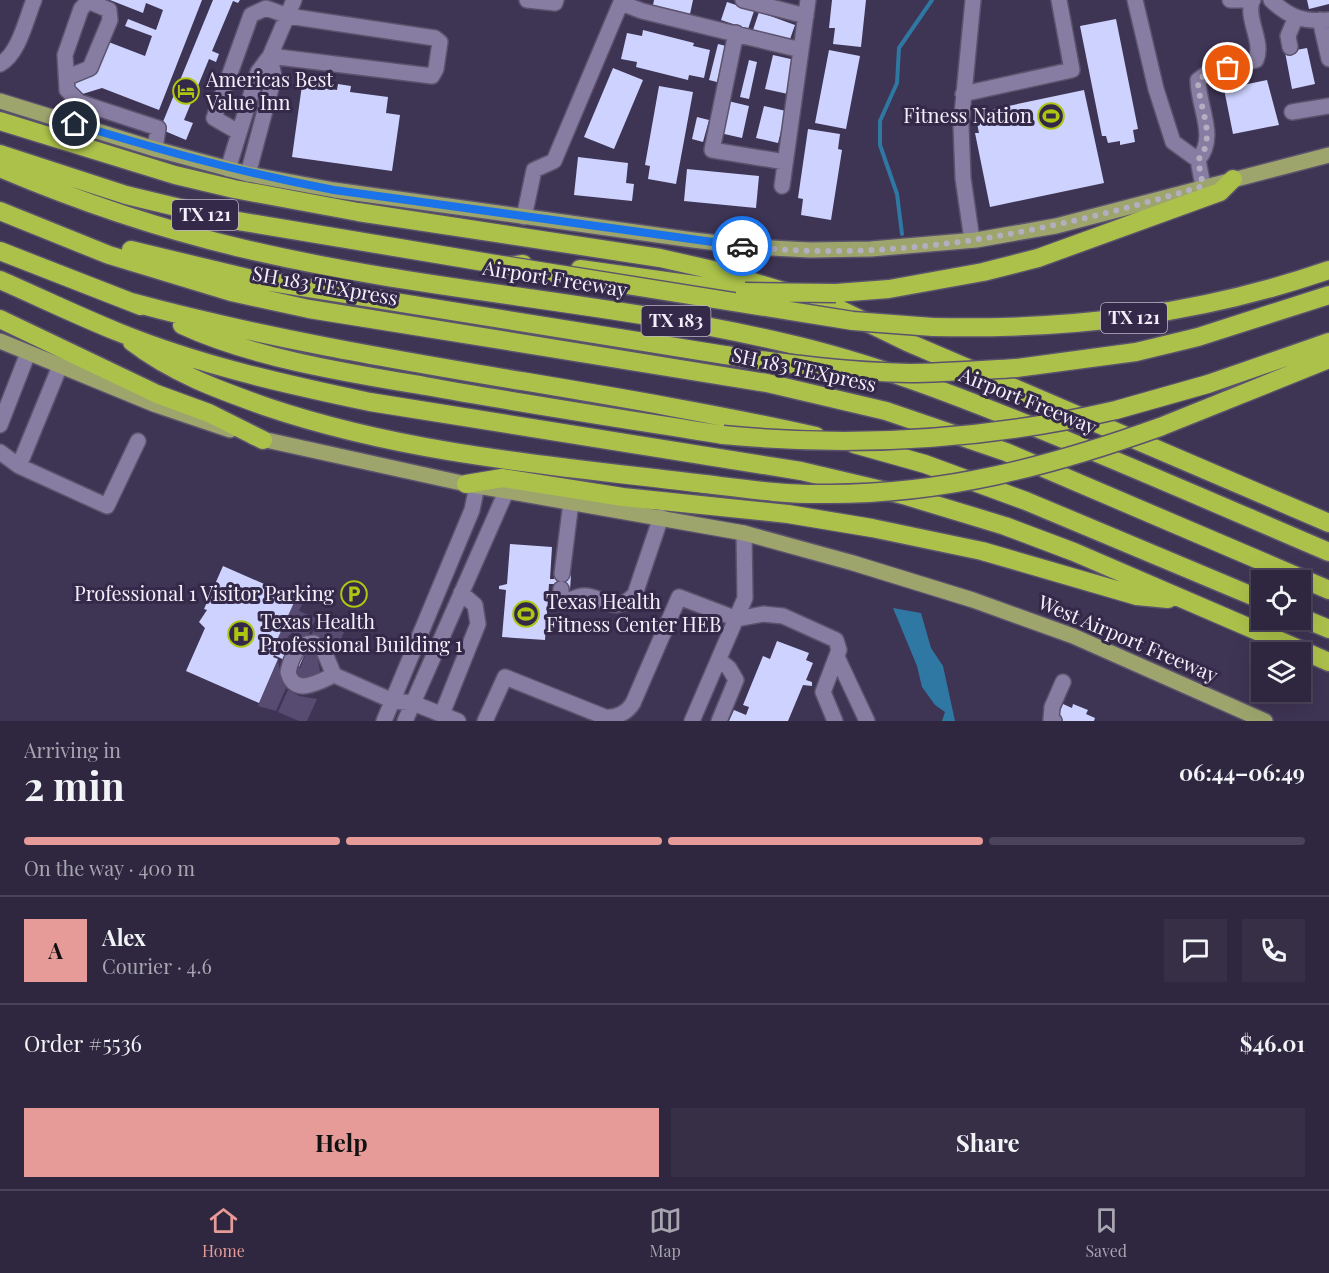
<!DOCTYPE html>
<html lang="en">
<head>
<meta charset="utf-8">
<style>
	:root { --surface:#2e273f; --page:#362f46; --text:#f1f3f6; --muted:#a7a5b0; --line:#494459; --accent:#e69b98 }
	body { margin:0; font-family:"Playfair Display",serif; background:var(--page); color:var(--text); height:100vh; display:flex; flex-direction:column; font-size:22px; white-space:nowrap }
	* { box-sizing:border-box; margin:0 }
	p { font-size:20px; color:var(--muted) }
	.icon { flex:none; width:33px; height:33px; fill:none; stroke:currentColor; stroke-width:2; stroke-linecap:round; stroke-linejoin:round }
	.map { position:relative; height:721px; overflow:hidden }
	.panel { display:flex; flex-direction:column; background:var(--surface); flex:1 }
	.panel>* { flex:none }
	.controls { position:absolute; left:1251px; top:570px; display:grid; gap:12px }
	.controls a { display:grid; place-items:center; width:60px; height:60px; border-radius:0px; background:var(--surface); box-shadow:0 6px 24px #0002,0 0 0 2px var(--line); font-size:30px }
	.pin { position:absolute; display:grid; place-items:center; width:51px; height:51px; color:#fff; margin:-26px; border:3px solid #fff; border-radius:50%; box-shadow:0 2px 6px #0007 }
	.courier { position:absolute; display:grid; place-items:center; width:60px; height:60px; margin:-30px; border:4px solid #1a73e8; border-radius:50%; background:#fff; color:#222; box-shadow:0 2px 8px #0007 }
	.summary em { font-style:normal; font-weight:700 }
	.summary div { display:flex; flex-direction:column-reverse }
	.summary { display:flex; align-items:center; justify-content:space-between; height:102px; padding:0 24px }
	h1 { font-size:39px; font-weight:700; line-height:45px }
	.bar { display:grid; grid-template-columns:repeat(4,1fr); gap:9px 6px; align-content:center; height:72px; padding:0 24px }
	.bar i { height:8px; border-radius:4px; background:var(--line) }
	.bar .current { background:var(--accent) }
	.bar p { grid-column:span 4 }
	.line { display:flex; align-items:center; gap:15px; padding:0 24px; border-top:2px solid var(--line) }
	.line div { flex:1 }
	.round { display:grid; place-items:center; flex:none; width:63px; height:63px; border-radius:0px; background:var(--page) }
	.primary-button { display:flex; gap:12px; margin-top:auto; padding:12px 24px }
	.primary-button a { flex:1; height:69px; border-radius:0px; background:var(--accent); color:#111; font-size:24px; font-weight:700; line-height:69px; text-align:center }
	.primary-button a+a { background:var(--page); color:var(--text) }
	.tab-bar { display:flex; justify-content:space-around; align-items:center; height:84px; border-top:2px solid var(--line); background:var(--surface); font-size:16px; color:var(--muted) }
	.tab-bar a { display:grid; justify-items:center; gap:3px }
	.tab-bar .current { color:var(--accent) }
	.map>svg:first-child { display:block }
	.green { fill:#584b71 }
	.water { fill:#2f78a4 }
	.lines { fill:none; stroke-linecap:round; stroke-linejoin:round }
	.stream { stroke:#2f78a4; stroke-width:4 }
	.building { fill:#cdd3fe }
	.minor-casing { stroke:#5b526c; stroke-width:18 }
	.major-casing { stroke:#5b526c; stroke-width:18 }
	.highway-casing { stroke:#5b526c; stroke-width:21 }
	.minor { stroke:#877ca1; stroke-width:15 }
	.major { stroke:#9da56d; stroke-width:15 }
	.highway { stroke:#acc14a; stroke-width:18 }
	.highway-bridge-casing { stroke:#5b526c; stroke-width:21; stroke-linecap:butt }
	.highway-bridge { stroke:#acc14a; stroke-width:18 }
	.done { stroke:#b4aec1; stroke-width:6; stroke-dasharray:0 10.8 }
	.route { stroke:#1a73e8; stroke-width:8 }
	.labels { text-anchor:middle; stroke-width:6; stroke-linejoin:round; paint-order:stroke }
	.shield { fill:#342949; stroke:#bab4c6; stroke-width:1.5 }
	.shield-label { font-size:18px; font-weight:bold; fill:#f3f0fc }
	.poi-label { font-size:20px; fill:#f3f0fc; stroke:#342949; text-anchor:start }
	.street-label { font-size:20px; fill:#f3f0fc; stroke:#342949 }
</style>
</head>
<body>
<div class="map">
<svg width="1329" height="721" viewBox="0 0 1329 721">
	<rect width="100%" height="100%" fill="#3e3454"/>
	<path class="green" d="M 295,599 L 303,602 L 299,611 L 316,618 L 309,634 L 297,638 L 293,632 L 287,637 L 293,642 L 284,649 L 279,647 L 277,640 Z
		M 346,617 L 348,622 L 338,647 L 332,647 L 323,638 L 312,634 L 318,618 L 341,628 Z
		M 312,650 L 317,654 L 320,672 L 305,681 L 298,679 L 297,668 L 300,668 L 305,656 L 302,655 Z
		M 278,660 L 281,678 L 286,688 L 276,711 L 258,706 Z
		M 288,690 L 299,696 L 317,699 L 307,721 L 299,721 L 278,712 Z"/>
	<path class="water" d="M 893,608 L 921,613 L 931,648 L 943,666 L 955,721 L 942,721 L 945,712 L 935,705 L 922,687 L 917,666 Z"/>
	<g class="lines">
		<path class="stream" d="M 902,234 L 897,194 L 880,145 L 880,121 L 897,83 L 899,48 L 932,0"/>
	</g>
	<path class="building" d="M 110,0 L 202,0 L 159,110 L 102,88 L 76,96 L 71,80 L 106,41 L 145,56 L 152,36 L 125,26 L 128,19 L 156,30 L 163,10 L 146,3 L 143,13 Z
		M 213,0 L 240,0 L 238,3 L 233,1 L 212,51 L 219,54 L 216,62 L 209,59 L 184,120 L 193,123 L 186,140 L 160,129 Z
		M 654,0 L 693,0 L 690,14 L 653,5 Z
		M 832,0 L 866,0 L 861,47 L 833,44 L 835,28 L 829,28 Z
		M 1307,0 L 1329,0 L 1329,4 L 1309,9 Z
		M 727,2 L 754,11 L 748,29 L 721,20 Z
		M 759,12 L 795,25 L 789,42 L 753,30 Z
		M 1116,19 L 1138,129 L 1133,130 L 1135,142 L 1120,145 L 1120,141 L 1108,143 L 1106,136 L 1102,136 L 1080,26 Z
		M 643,30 L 694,43 L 693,46 L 710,50 L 704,78 L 689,75 L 688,80 L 636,67 L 637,62 L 621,59 L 627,33 L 642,36 Z
		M 718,44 L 726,46 L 717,82 L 709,80 Z
		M 1307,48 L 1315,84 L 1292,89 L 1285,52 Z
		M 829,50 L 860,56 L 846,129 L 815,123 Z
		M 773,55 L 795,60 L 788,94 L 765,89 Z
		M 749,60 L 757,62 L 749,99 L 740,97 Z
		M 613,68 L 643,80 L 614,149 L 584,137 Z
		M 1267,80 L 1279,125 L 1233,134 L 1224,89 Z
		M 338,84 L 351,86 L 350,92 L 388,97 L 386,113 L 400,115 L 392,171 L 292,157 L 302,85 L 337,90 Z
		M 659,86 L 693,92 L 676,184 L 648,179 L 650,166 L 645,165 Z
		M 1084,90 L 1104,183 L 990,207 L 975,133 L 979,133 L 975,113 Z
		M 728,101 L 749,106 L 742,138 L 720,133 Z
		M 764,106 L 786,111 L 778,143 L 756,138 Z
		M 697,117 L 709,120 L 703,142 L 692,139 Z
		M 808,129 L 840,134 L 838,149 L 842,150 L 831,220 L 801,215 L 803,199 L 798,198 Z
		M 578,157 L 628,163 L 626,183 L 634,184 L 632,201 L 574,195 Z
		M 687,169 L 759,176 L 756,208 L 684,201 Z
		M 510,544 L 552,547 L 550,579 L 554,579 L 555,574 L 571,575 L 570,590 L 553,589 L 554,584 L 549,584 L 545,640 L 502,637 L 506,590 L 499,589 L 499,586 L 507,584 Z
		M 223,566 L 296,598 L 277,640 L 281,644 L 279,648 L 304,656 L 299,667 L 274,655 L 273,657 L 278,659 L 259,703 L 186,671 L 205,628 L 199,622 L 207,610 L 204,609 Z
		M 777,641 L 809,653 L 806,660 L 813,663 L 806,680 L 812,682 L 812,686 L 803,685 L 788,721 L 729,721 L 734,710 L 746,715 L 749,707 L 743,705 L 763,656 L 770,659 Z
		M 1063,704 L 1072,708 L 1073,704 L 1088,710 L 1086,714 L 1095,718 L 1094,721 L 1063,721 L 1057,718 Z"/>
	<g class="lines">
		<g class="minor-casing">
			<path id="minor" d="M 527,0 L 555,3 L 556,0
				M 743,0 L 806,16
				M 1135,0 L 1156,89 L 1173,142 L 1198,160 L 1203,186
				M 1230,0 L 1253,0
				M 1271,0 C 1290,18 1304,22 1329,20
				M 621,3 L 642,11 L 801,50
				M 1320,20 L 1329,59
				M 736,33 L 712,150 L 785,162
				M 1290,47 L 1288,36 L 1295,19
				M 0,64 C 19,54 26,19 34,0
				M 68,77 L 90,68 L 110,20 L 109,10 L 88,1 L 81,9 L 65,55 L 67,90 L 79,102 L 158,128 L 155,149
				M 963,94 L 1072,70 L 1059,0
				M 1292,112 L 1329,106
				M 238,132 L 214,118 L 251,15 L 266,8 L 288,16 L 435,38 L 440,42 L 436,69 L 432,76 L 270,56
				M 1198,160 C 1218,137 1198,107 1198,80 L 1209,72 L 1256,60 C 1264,42 1246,20 1252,1
				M 228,169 L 258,72 L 270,56 L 294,0
				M 248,174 L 274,77 L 270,56
				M 782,186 L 808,0
				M 524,217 L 534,170 L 554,161 L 622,0
				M 972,240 L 963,178 L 961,125 L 973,0
				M 60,366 L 19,466 L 107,506 L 138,441
				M 0,425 L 28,353
				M 0,452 L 19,466
				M 562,574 L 571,502
				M 561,589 L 561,598 L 564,601 C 572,601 579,594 587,596 C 607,599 616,615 635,594 L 661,517
				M 837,657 L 867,721
				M 334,675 C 319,682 294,697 288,672 C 291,658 298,642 314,643 L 323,649 L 334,675 L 393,701 L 413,703 L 458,721
				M 442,714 L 478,624 L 475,605 L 461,593
				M 384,721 L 472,510 L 477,486
				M 405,721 L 506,492
				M 485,721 L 505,677 L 605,717 C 616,718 627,713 633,703 L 679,597 L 737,619 L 763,614 L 783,616 L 836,640 L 839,650 L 823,692 L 835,721
				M 692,721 L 745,598 L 744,533
				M 719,721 L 736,680 L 729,668 L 719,660
				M 1054,721 L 1051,719 L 1052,707 L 1063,682"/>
		</g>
		<g class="major-casing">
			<path id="major" d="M 0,101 L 155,149 L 248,174 L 334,190 L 693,240 L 752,247 L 810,250 L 871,249 L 976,240 L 1056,226 L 1329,155
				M 0,341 L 156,405 L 230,430
				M 253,437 L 466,484 L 744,533 L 853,563 L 973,600 L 1073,636 L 1265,721"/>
		</g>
		<g class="highway-casing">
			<path id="highway" d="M 0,121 L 175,175 L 234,189 L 358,212 L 660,258 L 713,270 L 833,306 L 907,342 L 1329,523
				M 0,154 L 126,195 L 226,219 L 508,266 L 523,264
				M 0,168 C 80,202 160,229 245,249 C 422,291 605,301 782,342 C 871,362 955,395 1039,429 C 1137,469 1233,511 1329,552
				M 0,211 L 109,255 L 231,292 L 309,309 L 767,383 L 886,411 L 1006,452 L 1329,590
				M 131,250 L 252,279 L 725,355
				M 0,251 L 141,306
				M 580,269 L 745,292
				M 0,280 C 39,297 78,316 118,332 C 199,365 285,384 370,402 L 801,471 L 903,495 L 1005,526 L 1074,552 L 1329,662
				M 836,293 L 889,289 L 983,272 L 1038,258 L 1220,192 L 1233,179
				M 131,302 C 356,363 588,385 816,436
				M 0,319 L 157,394 L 209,413 L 263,440
				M 182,325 C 253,358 348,373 425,386 C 525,404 624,419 723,435
				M 933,327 C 1071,330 1198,315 1329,270
				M 132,342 C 172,373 219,390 267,407 C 409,455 558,466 705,484
				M 1016,368 L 1136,352 L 1198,337 L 1329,295
				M 1116,410 L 1208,384 L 1329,342
				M 1160,427 L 1329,359
				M 854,444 L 925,464 L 1026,501 L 1262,600
				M 466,484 L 502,478 L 623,497 L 788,514 L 872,528 L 982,551 L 1137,596 L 1168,599
				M 1300,617 L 1329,629"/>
		</g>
		<use href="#minor" class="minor"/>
		<use href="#major" class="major"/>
		<use href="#highway" class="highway"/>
		<g class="highway-bridge-casing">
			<path id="highway-bridge" d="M 508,266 L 853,321 L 933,327
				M 745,292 L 836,293
				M 725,355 C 787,364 848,372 910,373 C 945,373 981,370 1016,368
				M 723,435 C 856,448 986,440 1116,410
				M 705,484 C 746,489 787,495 828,494 C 945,494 1051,466 1160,427"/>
		</g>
		<use href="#highway-bridge" class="highway-bridge"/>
	</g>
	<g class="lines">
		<path class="done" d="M 742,246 C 897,264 1055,231 1203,186 L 1198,160 C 1218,137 1198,107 1198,80 L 1209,72 L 1228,68"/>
		<path class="route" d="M 75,124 C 163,151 243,173 334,190 L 742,246"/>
	</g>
	<defs>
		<g id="hotel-ring" transform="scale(1.35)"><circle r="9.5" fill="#342949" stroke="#adc610" stroke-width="1.5"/><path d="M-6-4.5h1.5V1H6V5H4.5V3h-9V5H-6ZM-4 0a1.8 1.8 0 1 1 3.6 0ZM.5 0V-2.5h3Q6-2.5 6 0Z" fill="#adc610"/></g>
		<g id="stadium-ring" transform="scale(1.35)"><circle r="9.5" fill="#342949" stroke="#adc610" stroke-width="1.5"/><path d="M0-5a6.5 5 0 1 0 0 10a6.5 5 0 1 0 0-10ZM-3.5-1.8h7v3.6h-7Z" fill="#adc610"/></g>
		<g id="parking-ring" transform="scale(1.35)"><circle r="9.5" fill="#342949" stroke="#adc610" stroke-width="1.5"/><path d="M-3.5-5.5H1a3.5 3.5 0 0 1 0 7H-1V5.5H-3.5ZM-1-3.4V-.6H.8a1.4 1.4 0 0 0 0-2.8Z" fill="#adc610"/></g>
		<g id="hospital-ring" transform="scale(1.35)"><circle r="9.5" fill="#342949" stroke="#adc610" stroke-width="1.5"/><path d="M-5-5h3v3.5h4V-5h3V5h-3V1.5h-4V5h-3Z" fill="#adc610"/></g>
	</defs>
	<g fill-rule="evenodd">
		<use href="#hotel-ring" x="186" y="91"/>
		<use href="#stadium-ring" x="1051" y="116"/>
		<use href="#parking-ring" x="354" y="594"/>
		<use href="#stadium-ring" x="526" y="614"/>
		<use href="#hospital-ring" x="241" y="634"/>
	</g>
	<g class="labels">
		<g class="shield">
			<rect x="172" y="200" width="66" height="30" rx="4.5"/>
			<rect x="1101" y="303" width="66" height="30" rx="4.5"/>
			<rect x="641.5" y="306" width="69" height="30" rx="4.5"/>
		</g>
		<g class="shield-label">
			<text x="205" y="221">TX 121</text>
			<text x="1134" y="324">TX 121</text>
			<text x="676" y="327">TX 183</text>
		</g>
		<g class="poi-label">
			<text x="206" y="87">Americas Best<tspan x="206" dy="23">Value Inn</tspan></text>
			<text x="1032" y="123" text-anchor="end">Fitness Nation</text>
			<text x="334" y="601" text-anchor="end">Professional 1 Visitor Parking</text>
			<text x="546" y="609">Texas Health<tspan x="546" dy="23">Fitness Center HEB</tspan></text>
			<text x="260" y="629">Texas Health<tspan x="260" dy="23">Professional Building 1</tspan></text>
		</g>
		<g class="street-label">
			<text transform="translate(555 279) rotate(9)" y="7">Airport Freeway</text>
			<text transform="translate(325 286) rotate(10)" y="7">SH 183 TEXpress</text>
			<text transform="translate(804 370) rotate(12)" y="7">SH 183 TEXpress</text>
			<text transform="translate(1028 401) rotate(22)" y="7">Airport Freeway</text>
			<text transform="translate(1128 639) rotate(23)" y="7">West Airport Freeway</text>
		</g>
	</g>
</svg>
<div class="controls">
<a><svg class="icon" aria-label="locate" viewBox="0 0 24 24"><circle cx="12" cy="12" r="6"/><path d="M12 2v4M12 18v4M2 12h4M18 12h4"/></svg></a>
<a><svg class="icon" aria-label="layers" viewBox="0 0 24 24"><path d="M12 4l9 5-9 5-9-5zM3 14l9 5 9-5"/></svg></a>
</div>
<div class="pin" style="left:1228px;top:68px;background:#ea580c"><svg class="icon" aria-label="bag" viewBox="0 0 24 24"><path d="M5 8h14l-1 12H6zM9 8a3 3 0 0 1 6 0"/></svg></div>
<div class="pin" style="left:75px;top:124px;background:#1f2937"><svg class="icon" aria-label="home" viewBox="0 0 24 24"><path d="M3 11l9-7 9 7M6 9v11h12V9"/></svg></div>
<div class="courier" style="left:742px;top:246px"><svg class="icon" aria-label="car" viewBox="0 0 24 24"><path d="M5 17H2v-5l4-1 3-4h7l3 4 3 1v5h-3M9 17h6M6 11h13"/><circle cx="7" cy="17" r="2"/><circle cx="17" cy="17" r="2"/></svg></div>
</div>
<section class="panel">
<div class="summary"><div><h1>2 min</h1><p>Arriving in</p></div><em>06:44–06:49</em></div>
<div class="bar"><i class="current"></i><i class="current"></i><i class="current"></i><i></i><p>On the way · 400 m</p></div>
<div class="line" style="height:108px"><b class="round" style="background:var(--accent);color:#111">A</b><div><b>Alex</b><p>Courier · 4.6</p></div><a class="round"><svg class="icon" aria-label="chat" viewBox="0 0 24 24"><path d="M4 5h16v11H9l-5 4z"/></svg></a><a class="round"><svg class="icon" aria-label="phone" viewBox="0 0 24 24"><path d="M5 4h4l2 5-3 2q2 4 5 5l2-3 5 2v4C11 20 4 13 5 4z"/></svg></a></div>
<div class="line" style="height:78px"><div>Order #5536</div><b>$46.01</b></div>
<div class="primary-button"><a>Help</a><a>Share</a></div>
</section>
<nav class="tab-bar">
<a class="current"><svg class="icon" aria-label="home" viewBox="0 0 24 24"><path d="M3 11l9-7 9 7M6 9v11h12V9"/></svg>Home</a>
<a><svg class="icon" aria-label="map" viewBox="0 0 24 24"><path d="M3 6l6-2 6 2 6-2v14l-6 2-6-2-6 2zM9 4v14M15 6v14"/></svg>Map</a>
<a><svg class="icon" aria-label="saved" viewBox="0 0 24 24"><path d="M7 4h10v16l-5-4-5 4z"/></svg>Saved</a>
</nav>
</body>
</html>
